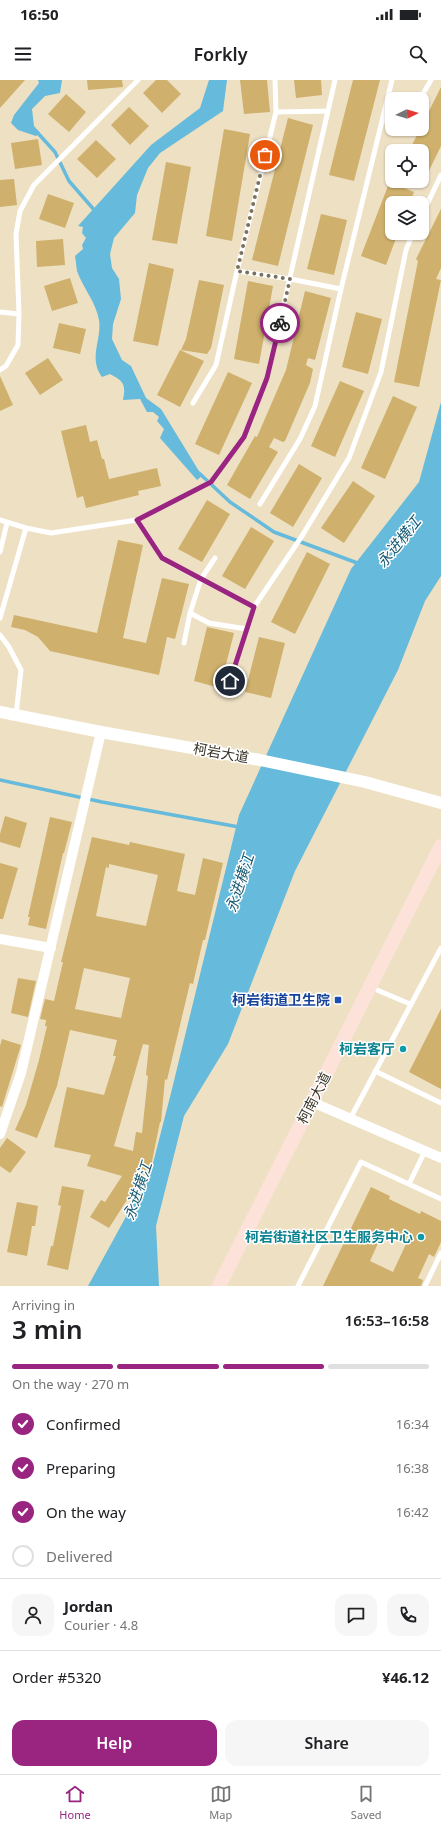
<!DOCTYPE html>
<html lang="en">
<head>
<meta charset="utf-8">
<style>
	:root { --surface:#fff; --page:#f6f6f6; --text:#202124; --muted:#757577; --line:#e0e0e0; --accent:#992581 }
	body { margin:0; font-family:"Noto Sans","Noto Sans SC",sans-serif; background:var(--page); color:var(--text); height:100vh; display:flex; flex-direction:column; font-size:15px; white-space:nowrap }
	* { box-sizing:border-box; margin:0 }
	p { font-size:13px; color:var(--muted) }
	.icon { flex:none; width:22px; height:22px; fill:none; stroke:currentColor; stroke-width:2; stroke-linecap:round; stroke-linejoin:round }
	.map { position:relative; height:1206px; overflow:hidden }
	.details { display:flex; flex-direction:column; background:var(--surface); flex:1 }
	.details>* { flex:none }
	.needle { width:26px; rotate:85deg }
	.fabs { position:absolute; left:385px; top:12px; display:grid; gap:8px }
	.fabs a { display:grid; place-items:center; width:44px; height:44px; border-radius:8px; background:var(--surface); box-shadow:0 1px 3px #0004; font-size:20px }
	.pin { position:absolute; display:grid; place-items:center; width:34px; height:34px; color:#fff; margin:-17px; border:2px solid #fff; border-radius:50%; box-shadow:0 1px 4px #0007 }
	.courier { position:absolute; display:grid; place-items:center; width:40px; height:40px; margin:-20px; border:3px solid #992581; border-radius:50%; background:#fff; color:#222; box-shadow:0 1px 5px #0007 }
	.overview em { font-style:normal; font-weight:600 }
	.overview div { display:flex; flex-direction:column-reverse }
	.overview { display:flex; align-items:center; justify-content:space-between; height:68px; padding:0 12px }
	h1 { font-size:26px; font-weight:600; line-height:30px }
	.bar { display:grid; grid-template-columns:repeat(4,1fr); gap:6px 4px; align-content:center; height:48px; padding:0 12px }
	.bar i { height:5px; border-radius:3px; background:var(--line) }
	.bar .current { background:var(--accent) }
	.bar p { grid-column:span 4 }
	.line { display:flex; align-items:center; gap:10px; padding:0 12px; border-top:1px solid var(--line) }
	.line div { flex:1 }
	.round { display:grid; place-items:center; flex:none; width:42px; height:42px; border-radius:12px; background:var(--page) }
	ol { padding:0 12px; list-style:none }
	li { display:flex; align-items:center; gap:12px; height:44px }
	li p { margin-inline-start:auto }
	li .icon { padding:4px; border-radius:50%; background:var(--accent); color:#fff; stroke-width:4 }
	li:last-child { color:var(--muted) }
	li i { width:22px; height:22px; border:2px solid var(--line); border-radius:50% }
	.action { display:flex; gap:8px; margin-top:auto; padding:8px 12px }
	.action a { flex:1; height:46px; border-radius:12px; background:var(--accent); color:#fff; font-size:16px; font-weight:600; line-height:46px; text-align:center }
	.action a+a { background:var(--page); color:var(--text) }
	.status { display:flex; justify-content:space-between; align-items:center; height:28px; padding:0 20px; background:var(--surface); direction:ltr }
	.status svg { height:11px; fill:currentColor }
	header { display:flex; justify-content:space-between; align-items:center; height:52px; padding:0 12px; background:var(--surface); font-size:18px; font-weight:600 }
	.tabs { display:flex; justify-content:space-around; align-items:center; height:56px; border-top:1px solid var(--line); background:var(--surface); font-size:11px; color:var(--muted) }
	.tabs a { display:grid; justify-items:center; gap:2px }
	.tabs .current { color:var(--accent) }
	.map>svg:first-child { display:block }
	.water { fill:#66badb }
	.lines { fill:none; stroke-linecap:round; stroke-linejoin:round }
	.stream { stroke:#66badb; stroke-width:3.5 }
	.building { fill:#cfb06c; fill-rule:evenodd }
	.service { stroke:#fff; stroke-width:5 }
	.minor { stroke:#fff; stroke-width:10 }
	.tertiary { stroke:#fff; stroke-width:12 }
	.secondary { stroke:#fde2d9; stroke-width:14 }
	.done { stroke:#797160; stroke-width:4; stroke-dasharray:0 7.2 }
	.route { stroke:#992581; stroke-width:5 }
	.transit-dot { fill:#1a4fb4; stroke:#fff; stroke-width:1.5 }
	.culture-dot { fill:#0f9aa8; stroke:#fff; stroke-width:1.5 }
	.labels { text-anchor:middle; stroke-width:3; stroke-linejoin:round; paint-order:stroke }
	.street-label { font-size:14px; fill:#3a352a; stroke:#fff }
	.transit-label { font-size:14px; font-weight:bold; fill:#164399; stroke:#fff; text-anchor:end }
	.culture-label { font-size:14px; font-weight:bold; fill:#0d838f; stroke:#fff; text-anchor:end }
	.water-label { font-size:15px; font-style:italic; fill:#175a72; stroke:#fff }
</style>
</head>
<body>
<div class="status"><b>16:50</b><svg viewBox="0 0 49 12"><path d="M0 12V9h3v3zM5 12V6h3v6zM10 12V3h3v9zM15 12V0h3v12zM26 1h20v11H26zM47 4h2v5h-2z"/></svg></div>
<header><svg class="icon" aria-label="menu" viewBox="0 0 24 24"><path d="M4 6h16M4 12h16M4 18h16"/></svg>Forkly<svg class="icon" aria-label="search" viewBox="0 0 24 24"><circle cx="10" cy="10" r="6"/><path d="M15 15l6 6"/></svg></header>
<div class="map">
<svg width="441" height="1206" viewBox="0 0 441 1206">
	<rect width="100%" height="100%" fill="#eee0c3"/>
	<path class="water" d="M 38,0 L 62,0 L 60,13 L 45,16 L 32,29 L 34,46 L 40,53 L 36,56 L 18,50 L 11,43 L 14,35 L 39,3 Z
		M 209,0 L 227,0 L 223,31 L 160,73 L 148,88 L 137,115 L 135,133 L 114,158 L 110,174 L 112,188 L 119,199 L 121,219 L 113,244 L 112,259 L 122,280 L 131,286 L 146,318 L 161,329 L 202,396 L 197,400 L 160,358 L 164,349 L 157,341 L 159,337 L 153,332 L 147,332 L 140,319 L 123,320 C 126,305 124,301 110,294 L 102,297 C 88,278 102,260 99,240 C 96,222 83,208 77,191 C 76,186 76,180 75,176 L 83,169 L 82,165 L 86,158 L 82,153 L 83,147 L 78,146 L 151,65 L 200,28 Z
		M 441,322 L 441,496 L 425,521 L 398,590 L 295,791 L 228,964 L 184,1036 L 156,1146 L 159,1206 L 88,1206 L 151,1091 L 171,1013 L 239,735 L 351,489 L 419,402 Z"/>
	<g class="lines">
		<path class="stream" d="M 36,51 L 55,72 L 69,101 L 96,132
			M 199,393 L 230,422 L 274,452 L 360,484
			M 0,700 L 102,722 L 239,747"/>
	</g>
	<path class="building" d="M 0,0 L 25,0 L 0,28 Z
		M 87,0 L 122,0 L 123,7 L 88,10 Z
		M 156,0 L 167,0 L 181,14 L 162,33 L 143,13 Z
		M 240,0 L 267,0 L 270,32 L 244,34 Z
		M 294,0 L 321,0 L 322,15 L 296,18 Z
		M 353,0 L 380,0 L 354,101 L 329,95 Z
		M 441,7 L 441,66 L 422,105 L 422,71 L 409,71 L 420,49 L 422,49 L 422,45 Z
		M 66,14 L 86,32 L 69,52 L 48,34 Z
		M 129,27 L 149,46 L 130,65 L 111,45 Z
		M 288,38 L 313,45 L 278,186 L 252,180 Z
		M 224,49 L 250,54 L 232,161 L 206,156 Z
		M 38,59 L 42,85 L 15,89 L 11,63 Z
		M 96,60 L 116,79 L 97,98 L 77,79 Z
		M 166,82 L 191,87 L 177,164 L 152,160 Z
		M 391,98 L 392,103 L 414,112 L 410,123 L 392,123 L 392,153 L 398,153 L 386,185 L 361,176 Z
		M 14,99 L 17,125 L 0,127 L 0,100 Z
		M 48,114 L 74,123 L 65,148 L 39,139 Z
		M 441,129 L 441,188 L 436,199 L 441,200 L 419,307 L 394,302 L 418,181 L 416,179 Z
		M 321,134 L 347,140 L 334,195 L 307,189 Z
		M 63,159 L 65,185 L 37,187 L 36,161 Z
		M 149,183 L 174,189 L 158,266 L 133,261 Z
		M 70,198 L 78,223 L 52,231 L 44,206 Z
		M 199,200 L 224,205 L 211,268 L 207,274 L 181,270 L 186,259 Z
		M 248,201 L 273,206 L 259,284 L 234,279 Z
		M 305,211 L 331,218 L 315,280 L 308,278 L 306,285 L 313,289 L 310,303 L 285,361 L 283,362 L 274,358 L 269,367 L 278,372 L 250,419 L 227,405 L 255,356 L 257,357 L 286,290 Z
		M 356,232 L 382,239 L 368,294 L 342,287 Z
		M 59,243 L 86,249 L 80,274 L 53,268 Z
		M 180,270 L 204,281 L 180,327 L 157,315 Z
		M 48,278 L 63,300 L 40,315 L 25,293 Z
		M 228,292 L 252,303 L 219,375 L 195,364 Z
		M 0,296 L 13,325 L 0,331 Z
		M 340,301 L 364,311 L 335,377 L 311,366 Z
		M 393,316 L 417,327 L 385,399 L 361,388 Z
		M 86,345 L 90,362 L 97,360 L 102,379 L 104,379 L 109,399 L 157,388 L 161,406 L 138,411 L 139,415 L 86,428 L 83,416 L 77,418 L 61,351 Z
		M 299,384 L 322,398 L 293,447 L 270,433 Z
		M 353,401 L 375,416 L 344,463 L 321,448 Z
		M 207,420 L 230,434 L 202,482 L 178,469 Z
		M 251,447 L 274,461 L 245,509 L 222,496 Z
		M 118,460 L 143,465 L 123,558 L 146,563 L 162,498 L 189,504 L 175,559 L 167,557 L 159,595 L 50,571 L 38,557 L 25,550 L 11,547 L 14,535 L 97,553 Z
		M 307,472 L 330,484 L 295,554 L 271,542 Z
		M 207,547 L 234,553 L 220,608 L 194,601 Z
		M 259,557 L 285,563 L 271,618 L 245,612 Z
		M 5,736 L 27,743 L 20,768 L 0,762 L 0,754 Z
		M 50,737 L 72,742 L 64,773 L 63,773 L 46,849 L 28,845 L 30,837 L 28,837 Z
		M 92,757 L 129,765 L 130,762 L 185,774 L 177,811 L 195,815 L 203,778 L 223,783 L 205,860 L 203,860 L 193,904 L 190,903 L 167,1000 L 165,999 L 161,1042 L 160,1042 L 150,1091 L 146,1090 L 109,1148 L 90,1137 L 101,1120 L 105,1122 L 122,1096 L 87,1086 L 91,1075 L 54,1067 L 67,1007 L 104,1015 L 116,976 L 113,976 L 117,960 L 70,950 L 57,1006 L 37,1058 L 15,1050 L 26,1025 L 39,980 L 47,946 L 45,946 L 46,940 L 40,939 L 45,919 L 54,921 L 63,882 L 61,882 ZM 109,784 L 158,795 L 146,846 L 96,836 L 106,787 L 109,788 ZM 84,888 L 130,898 L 121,938 L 75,929 ZM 143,964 L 149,965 L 146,995 L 148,996 L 142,1053 L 136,1052 L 133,1071 L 114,1066 Z
		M 0,783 L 18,788 L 3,839 L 0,839 Z
		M 18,898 L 36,901 L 28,937 L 11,933 Z
		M 441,929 L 441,1009 L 409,992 Z
		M 2,959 L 21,965 L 2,1027 L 0,1026 L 0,966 Z
		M 7,1058 L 26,1072 L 10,1093 L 0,1086 L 0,1068 Z
		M 62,1106 L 84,1110 L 68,1190 L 47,1185 L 51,1166 L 53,1166 L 61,1126 L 58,1125 Z
		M 371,1107 L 390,1116 L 389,1119 L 420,1134 L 421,1131 L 441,1141 L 441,1162 L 434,1177 L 429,1174 L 418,1198 L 423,1200 L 421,1206 L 323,1206 ZM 383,1152 L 404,1161 L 404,1163 L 406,1164 L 393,1192 L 370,1181 Z
		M 17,1122 L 38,1126 L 35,1146 L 32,1146 L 27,1176 L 7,1172 Z"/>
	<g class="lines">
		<path class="service" d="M 420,19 L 431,0
			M 276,32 L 328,31
			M 382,41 L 392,41
			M 422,135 L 441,95
			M 237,191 L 290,199 L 341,209
			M 0,232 L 19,234
			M 0,290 L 6,286 L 18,265 L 19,234 L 16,154 L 20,131 L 34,105 L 138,0
			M 193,323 L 216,285 L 237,191 L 276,32 L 275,0
			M 260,424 L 300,359 L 315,326 L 341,209 L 392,0
			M 0,440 L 26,448 L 51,453 L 137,440 L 211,402 L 244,357 L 267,298 L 335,0
			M 137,440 L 163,479 L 254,527
			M 0,472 L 7,443
			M 190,533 L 209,543 L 247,549
			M 0,538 L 26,448
			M 0,555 L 9,567 L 21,590 L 16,635
			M 184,563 L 190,533 L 201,499 L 215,478
			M 230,601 L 254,527 L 302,456 L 349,378 L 381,292 L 406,170 L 413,153
			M 370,907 L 410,924
			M 375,991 L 441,1023
			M 350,1039 L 441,868
			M 409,1104 L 425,1071
			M 298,1206 L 361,1082 L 441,1119
			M 425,1206 L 441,1173"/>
		<path class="minor" d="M 0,859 L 51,868
			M 312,1022 L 441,1078
			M 0,1054 L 21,993 L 101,652"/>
		<path class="tertiary" d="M 0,632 L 101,652 L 260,680 L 365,702 L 441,723"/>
		<path class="secondary" d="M 219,1206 L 441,766"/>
	</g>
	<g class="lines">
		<path class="done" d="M 265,75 L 237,191 L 290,199 L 280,243"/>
		<path class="route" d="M 230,601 L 254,527 L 162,478 L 137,440 L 211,402 L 244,357 L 267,298 L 280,243"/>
	</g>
	<rect class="transit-dot" x="334" y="916" width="8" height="8" rx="2"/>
	<g class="culture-dot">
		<circle cx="403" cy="969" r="4"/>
		<circle cx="421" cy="1157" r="4"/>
	</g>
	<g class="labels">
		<g class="street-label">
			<text transform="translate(221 673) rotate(10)" y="5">柯岩大道</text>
			<text transform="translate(314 1018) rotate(-63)" y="5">柯南大道</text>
		</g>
		<g class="transit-label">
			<text x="330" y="925">柯岩街道卫生院</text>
		</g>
		<g class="culture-label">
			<text x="395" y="974">柯岩客厅</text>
			<text x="413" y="1162">柯岩街道社区卫生服务中心</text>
		</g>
		<g class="water-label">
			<text transform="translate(399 462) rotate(-51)" y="5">永进横江</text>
			<text transform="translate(240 803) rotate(-72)" y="5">永进横江</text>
			<text transform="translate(138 1111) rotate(-72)" y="5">永进横江</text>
		</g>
	</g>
</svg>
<div class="fabs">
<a><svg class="needle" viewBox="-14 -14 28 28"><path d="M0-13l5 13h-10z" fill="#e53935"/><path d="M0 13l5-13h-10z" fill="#757577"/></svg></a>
<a><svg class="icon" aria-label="locate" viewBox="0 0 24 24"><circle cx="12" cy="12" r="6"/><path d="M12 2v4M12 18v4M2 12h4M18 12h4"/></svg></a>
<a><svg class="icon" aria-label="layers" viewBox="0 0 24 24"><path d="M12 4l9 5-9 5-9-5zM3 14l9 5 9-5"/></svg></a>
</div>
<div class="pin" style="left:265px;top:75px;background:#ea580c"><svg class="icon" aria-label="bag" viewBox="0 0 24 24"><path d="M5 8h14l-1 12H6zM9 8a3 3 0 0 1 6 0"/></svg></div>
<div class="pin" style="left:230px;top:601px;background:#1f2937"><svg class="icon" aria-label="home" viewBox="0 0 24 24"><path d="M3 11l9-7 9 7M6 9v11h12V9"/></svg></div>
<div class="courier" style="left:280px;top:243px"><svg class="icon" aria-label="bike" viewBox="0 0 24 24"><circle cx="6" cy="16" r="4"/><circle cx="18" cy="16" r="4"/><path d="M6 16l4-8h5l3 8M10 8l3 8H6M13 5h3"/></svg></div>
</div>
<section class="details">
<div class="overview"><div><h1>3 min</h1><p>Arriving in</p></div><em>16:53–16:58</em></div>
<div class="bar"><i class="current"></i><i class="current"></i><i class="current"></i><i></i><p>On the way · 270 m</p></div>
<ol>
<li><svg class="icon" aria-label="check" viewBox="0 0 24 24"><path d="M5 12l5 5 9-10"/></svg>Confirmed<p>16:34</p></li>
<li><svg class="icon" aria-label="check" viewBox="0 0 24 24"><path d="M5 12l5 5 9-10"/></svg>Preparing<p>16:38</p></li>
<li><svg class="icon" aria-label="check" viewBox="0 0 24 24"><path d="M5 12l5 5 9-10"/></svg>On the way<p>16:42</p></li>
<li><i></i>Delivered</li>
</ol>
<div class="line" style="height:72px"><a class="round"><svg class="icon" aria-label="person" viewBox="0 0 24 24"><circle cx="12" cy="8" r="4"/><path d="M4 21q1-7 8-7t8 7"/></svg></a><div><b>Jordan</b><p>Courier · 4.8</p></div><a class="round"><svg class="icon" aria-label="chat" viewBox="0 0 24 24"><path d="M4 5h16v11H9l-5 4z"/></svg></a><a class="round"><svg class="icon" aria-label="phone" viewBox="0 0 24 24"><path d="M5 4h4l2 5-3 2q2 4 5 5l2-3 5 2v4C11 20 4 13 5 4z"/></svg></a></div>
<div class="line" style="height:52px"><div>Order #5320</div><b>¥46.12</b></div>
<div class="action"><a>Help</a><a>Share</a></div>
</section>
<nav class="tabs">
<a class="current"><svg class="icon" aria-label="home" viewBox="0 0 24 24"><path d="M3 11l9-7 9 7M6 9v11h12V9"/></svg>Home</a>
<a><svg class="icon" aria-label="map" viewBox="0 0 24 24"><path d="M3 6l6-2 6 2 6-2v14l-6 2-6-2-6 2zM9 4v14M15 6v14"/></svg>Map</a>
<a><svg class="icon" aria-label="saved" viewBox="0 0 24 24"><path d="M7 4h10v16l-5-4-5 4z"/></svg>Saved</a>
</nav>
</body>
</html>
